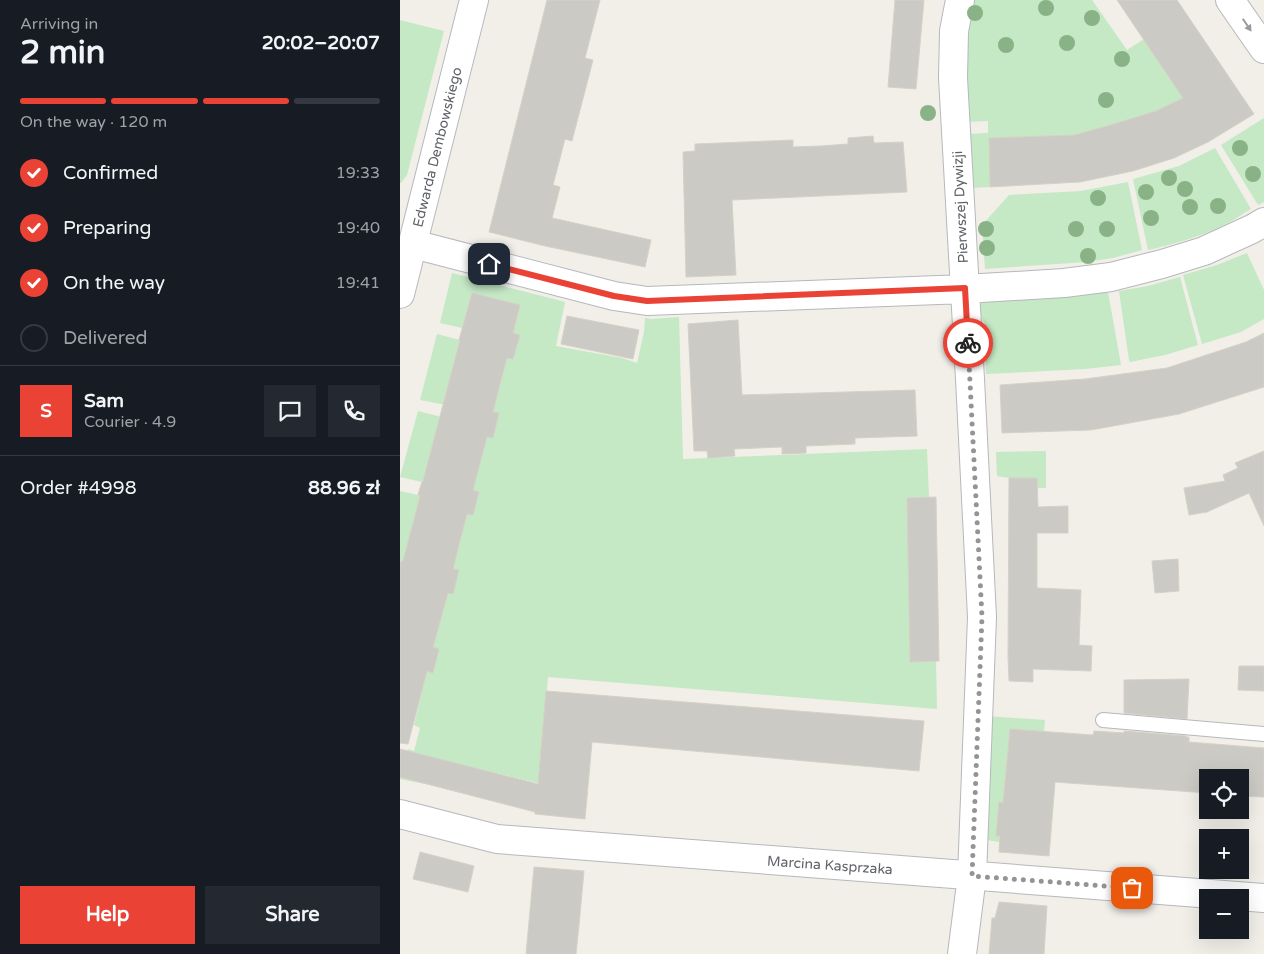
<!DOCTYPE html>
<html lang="en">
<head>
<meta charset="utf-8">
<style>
	:root { --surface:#171b24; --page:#242831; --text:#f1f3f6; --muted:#9ea1a6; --line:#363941; --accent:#ea4335 }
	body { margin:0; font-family:"Varela Round",sans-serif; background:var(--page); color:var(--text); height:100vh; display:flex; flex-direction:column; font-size:19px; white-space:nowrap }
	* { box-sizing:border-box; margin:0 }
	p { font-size:16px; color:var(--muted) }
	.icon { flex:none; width:28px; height:28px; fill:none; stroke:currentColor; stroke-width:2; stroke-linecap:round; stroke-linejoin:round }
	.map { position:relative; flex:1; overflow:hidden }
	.sheet { display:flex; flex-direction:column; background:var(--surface); width:400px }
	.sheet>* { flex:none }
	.controls { position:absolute; left:799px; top:769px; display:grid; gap:10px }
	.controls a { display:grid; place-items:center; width:50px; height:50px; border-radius:0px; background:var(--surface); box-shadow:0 5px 20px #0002; font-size:25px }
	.pin { position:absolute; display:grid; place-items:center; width:42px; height:42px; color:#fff; margin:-21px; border-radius:10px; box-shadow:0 2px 8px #0006 }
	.courier { position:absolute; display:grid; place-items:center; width:50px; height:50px; margin:-25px; border:4px solid #ea4335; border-radius:50%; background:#fff; color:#222; box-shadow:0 1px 6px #0007 }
	.headline em { font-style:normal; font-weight:800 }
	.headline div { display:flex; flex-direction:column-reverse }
	.headline { display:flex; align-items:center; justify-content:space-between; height:85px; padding:0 20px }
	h1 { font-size:32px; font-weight:800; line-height:38px }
	.bar { display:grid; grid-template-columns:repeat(4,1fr); gap:8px 5px; align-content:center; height:60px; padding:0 20px }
	.bar i { height:6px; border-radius:4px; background:var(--line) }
	.bar .selected { background:var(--accent) }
	.bar p { grid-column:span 4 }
	.line { display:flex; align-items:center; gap:12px; padding:0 20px; border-top:1px solid var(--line) }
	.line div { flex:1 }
	.round { display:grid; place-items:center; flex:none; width:52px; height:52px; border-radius:0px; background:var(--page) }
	ol { padding:0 20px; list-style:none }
	li { display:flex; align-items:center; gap:15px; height:55px }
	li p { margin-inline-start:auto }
	li .icon { padding:5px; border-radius:50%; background:var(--accent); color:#fff; stroke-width:4 }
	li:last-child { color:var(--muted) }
	li i { width:28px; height:28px; border:2px solid var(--line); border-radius:50% }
	.cta { display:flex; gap:10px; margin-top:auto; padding:10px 20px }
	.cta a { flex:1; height:58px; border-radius:0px; background:var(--accent); color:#fff; font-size:20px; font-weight:800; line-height:58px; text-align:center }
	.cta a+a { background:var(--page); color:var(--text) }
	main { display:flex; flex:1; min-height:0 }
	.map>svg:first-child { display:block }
	.green { fill:#c5e8c5 }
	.building { fill:#cccac5; stroke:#d6d1c6 }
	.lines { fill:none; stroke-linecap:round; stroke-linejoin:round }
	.lane-casing { stroke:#b5b8bc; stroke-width:16 }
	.street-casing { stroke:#b5b8bc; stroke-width:30 }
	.secondary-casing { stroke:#b6babf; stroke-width:30 }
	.lane { stroke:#fff; stroke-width:14 }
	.street { stroke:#fff; stroke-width:28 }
	.secondary { stroke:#fff; stroke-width:28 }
	.tree { fill:#89b387 }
	.oneway { fill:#979a9d }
	.done { stroke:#929495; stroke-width:5; stroke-dasharray:0 9 }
	.route { stroke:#ea4335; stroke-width:6 }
	.labels { text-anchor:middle; stroke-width:5; stroke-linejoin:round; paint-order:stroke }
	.street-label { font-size:14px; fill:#5f6368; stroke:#fff }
</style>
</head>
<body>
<main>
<section class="sheet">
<div class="headline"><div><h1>2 min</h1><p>Arriving in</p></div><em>20:02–20:07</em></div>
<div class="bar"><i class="selected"></i><i class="selected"></i><i class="selected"></i><i></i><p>On the way · 120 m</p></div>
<ol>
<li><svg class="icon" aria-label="check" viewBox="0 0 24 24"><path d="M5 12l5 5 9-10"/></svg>Confirmed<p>19:33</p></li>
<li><svg class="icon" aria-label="check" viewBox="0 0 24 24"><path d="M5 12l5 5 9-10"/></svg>Preparing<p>19:40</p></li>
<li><svg class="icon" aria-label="check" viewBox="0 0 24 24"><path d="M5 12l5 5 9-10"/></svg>On the way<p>19:41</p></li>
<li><i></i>Delivered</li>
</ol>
<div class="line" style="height:90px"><b class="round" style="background:var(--accent);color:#fff">S</b><div><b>Sam</b><p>Courier · 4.9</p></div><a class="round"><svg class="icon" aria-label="chat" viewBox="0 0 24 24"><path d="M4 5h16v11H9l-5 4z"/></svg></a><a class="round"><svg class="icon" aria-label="phone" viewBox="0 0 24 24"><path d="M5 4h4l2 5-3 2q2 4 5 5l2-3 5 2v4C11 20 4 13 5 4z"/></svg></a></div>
<div class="line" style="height:65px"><div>Order #4998</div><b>88.96 zł</b></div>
<div class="cta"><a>Help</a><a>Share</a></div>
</section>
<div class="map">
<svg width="864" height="954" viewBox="0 0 864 954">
	<rect width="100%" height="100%" fill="#f1efe8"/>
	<path class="green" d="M 570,0 L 692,0 L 727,50 L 744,39 L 783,98 L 756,111 L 714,124 L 675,135 L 589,138 L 590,187 L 569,188 L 566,134 L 588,133 L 588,121 L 566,122 L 562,74 Z
		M 0,20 L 44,31 L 7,175 L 1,183 L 0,183 Z
		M 864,118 L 864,202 L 858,205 L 821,145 Z
		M 815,148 L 851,209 C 842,214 833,221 824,225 C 800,237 774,244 748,250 L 733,179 L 779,166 Z
		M 728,182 L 742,250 L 713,258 L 686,262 L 585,269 L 582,225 L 609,195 L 681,191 Z
		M 847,253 L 864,290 L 864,319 L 841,332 L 802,344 L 783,275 L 817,265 Z
		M 52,273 L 165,302 L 156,346 L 222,358 L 237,363 L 244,332 L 245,318 L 251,319 L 279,317 L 283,459 L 527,449 L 529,497 L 507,498 L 510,662 L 536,661 L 537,709 L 148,677 L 138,783 L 41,760 L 35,786 L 0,779 L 8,749 L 14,751 L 20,728 L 14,725 L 27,671 L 33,673 L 39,649 L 33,647 L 48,593 L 53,594 L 59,571 L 53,569 L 67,514 L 73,515 L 79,492 L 73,490 L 87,437 L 93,438 L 99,413 L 93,412 L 107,358 L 113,359 L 120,335 L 113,333 L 120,305 L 72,293 L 62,328 L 40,323 Z
		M 780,277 L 798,345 L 765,355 L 730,362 L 729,360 L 719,291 L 748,286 Z
		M 708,292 L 721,365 L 685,369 L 586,374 L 585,324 L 576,307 L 577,304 L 582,302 L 678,296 Z
		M 37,334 L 60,340 L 43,404 L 41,404 L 20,400 Z
		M 18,411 L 38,416 L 40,418 L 23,481 L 22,482 L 0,477 Z
		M 646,451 L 646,488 L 637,488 L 637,478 L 609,478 L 597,476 L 596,452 Z
		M 0,491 L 18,495 L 20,496 L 3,561 L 0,561 Z
		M 586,716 L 645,720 L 644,732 L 610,730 L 603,803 L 599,803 L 596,835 L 600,836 L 600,842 L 578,839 Z"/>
	<path class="building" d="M 147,0 L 200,0 L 185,58 L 193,60 L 172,141 L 165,139 L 153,185 L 160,187 L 152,218 L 251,240 L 245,267 L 145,246 L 89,232 Z
		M 495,0 L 524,0 L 516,89 L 488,87 Z
		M 717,0 L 777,0 L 854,114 L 808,142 L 774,158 L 733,171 L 680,182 L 590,187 L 589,138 L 675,135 L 714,124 L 756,111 L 783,98 Z
		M 473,136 L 474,143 L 503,142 L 507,192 L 332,200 L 336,275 L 286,277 L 283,152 L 295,151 L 295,144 L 393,140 L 393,147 L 421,146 L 448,144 L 448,138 Z
		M 72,293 L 120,305 L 113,333 L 120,335 L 113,359 L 107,358 L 100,384 L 93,412 L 99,413 L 93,438 L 87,437 L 80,463 L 73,490 L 79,492 L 73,515 L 67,514 L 60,541 L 53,569 L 59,570 L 53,594 L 48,593 L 33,647 L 39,649 L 33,673 L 27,671 L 8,744 L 0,743 L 0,562 L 3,561 L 20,496 L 18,495 L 20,488 L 22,482 L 23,481 L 60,340 L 59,340 Z
		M 167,316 L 239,330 L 233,359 L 161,344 Z
		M 338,320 L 342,395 L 515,390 L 517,436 L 455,438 L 455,444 L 406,446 L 406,453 L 382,454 L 382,447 L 334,449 L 335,456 L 308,458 L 307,451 L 294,451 L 288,324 Z
		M 864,333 L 864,387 L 779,414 L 691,430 L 602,433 L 600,385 L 685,379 L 767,368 L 846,342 Z
		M 864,451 L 864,526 L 849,493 L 807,512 L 789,515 L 784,488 L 825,481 L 823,475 L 838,468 L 835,463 Z
		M 609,478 L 637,478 L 638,507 L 668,506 L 668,533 L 637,533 L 637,588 L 681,590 L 679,645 L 692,646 L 691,671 L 633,669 L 633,682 L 609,681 L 608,657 Z
		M 536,497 L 539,661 L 510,662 L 507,498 Z
		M 778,559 L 779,591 L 755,593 L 752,561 Z
		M 839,666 L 864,666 L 864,691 L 838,690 Z
		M 789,679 L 787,719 L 724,713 L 724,680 Z
		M 146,691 L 524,721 L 519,771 L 192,742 L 185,819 L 135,814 L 135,812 L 0,777 L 0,749 L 138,784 Z
		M 610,729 L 693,735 L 694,731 L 724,733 L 724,731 L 786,736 L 786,737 L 789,737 L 789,742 L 864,748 L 864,797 L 840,796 L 840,778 L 808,778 L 808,793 L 655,782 L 649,856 L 599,852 L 600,836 L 596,836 L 599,802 L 603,803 Z
		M 20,852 L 74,866 L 68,892 L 13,879 Z
		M 134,867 L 184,871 L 179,925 L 176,954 L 126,954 Z
		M 599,902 L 647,906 L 644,954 L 589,954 L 592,918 L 595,918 Z"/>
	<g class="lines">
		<g class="lane-casing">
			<path id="lane" d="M 703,720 L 864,734"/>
		</g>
		<g class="street-casing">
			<path id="street" d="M 560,0 L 554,31 L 553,78 L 570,379 L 582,617 L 572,876 L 562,954
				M 830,0 L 864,49
				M 13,244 L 214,296 L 247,301 L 565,289 L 664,283 L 711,277 L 762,264 L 804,251 L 852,229 L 864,222
				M 0,814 L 97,839 L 864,898"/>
		</g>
		<g class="secondary-casing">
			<path id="secondary" d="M 0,294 L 74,0"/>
		</g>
		<use href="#lane" class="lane"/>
		<use href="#street" class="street"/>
		<use href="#secondary" class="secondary"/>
	</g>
	<g class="tree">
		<circle cx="646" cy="8" r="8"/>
		<circle cx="575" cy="13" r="8"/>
		<circle cx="692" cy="18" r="8"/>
		<circle cx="667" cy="43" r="8"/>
		<circle cx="606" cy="45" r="8"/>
		<circle cx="722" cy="59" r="8"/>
		<circle cx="706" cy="100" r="8"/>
		<circle cx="528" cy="113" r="8"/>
		<circle cx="840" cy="148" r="8"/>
		<circle cx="853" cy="174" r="8"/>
		<circle cx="769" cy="178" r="8"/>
		<circle cx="785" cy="189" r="8"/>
		<circle cx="746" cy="192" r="8"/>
		<circle cx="698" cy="198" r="8"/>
		<circle cx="818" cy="206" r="8"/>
		<circle cx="790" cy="207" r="8"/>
		<circle cx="751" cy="218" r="8"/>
		<circle cx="586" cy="229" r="8"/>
		<circle cx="676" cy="229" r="8"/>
		<circle cx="707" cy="229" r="8"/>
		<circle cx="587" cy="248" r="8"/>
		<circle cx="688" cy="256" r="8"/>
	</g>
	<defs><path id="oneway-solid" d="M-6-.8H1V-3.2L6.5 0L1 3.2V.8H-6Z" transform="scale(1.25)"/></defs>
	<use class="oneway" href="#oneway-solid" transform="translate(847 25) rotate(56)"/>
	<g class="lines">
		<path class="done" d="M 568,343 L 582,617 L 572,876 L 732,888"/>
		<path class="route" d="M 89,264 L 214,296 L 247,301 L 565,288 L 568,343"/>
	</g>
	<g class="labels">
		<g class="street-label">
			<text transform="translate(37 147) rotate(-76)" y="5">Edwarda Dembowskiego</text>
			<text transform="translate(560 207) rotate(-93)" y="5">Pierwszej Dywizji</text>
			<text transform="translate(430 865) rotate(4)" y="5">Marcina Kasprzaka</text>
		</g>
	</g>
</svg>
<div class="controls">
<a><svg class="icon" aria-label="locate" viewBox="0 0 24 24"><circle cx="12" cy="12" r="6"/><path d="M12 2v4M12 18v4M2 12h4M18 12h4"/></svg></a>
<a>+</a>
<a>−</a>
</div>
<div class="pin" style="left:732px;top:888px;background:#ea580c"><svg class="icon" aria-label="bag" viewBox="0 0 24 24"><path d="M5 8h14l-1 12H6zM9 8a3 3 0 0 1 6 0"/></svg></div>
<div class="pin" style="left:89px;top:264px;background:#1f2937"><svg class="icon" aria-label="home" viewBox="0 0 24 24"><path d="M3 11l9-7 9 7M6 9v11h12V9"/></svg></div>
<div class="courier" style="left:568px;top:343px"><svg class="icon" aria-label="bike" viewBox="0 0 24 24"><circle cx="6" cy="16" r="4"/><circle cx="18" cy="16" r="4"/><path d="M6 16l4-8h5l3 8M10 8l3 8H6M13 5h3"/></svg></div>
</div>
</main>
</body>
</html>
